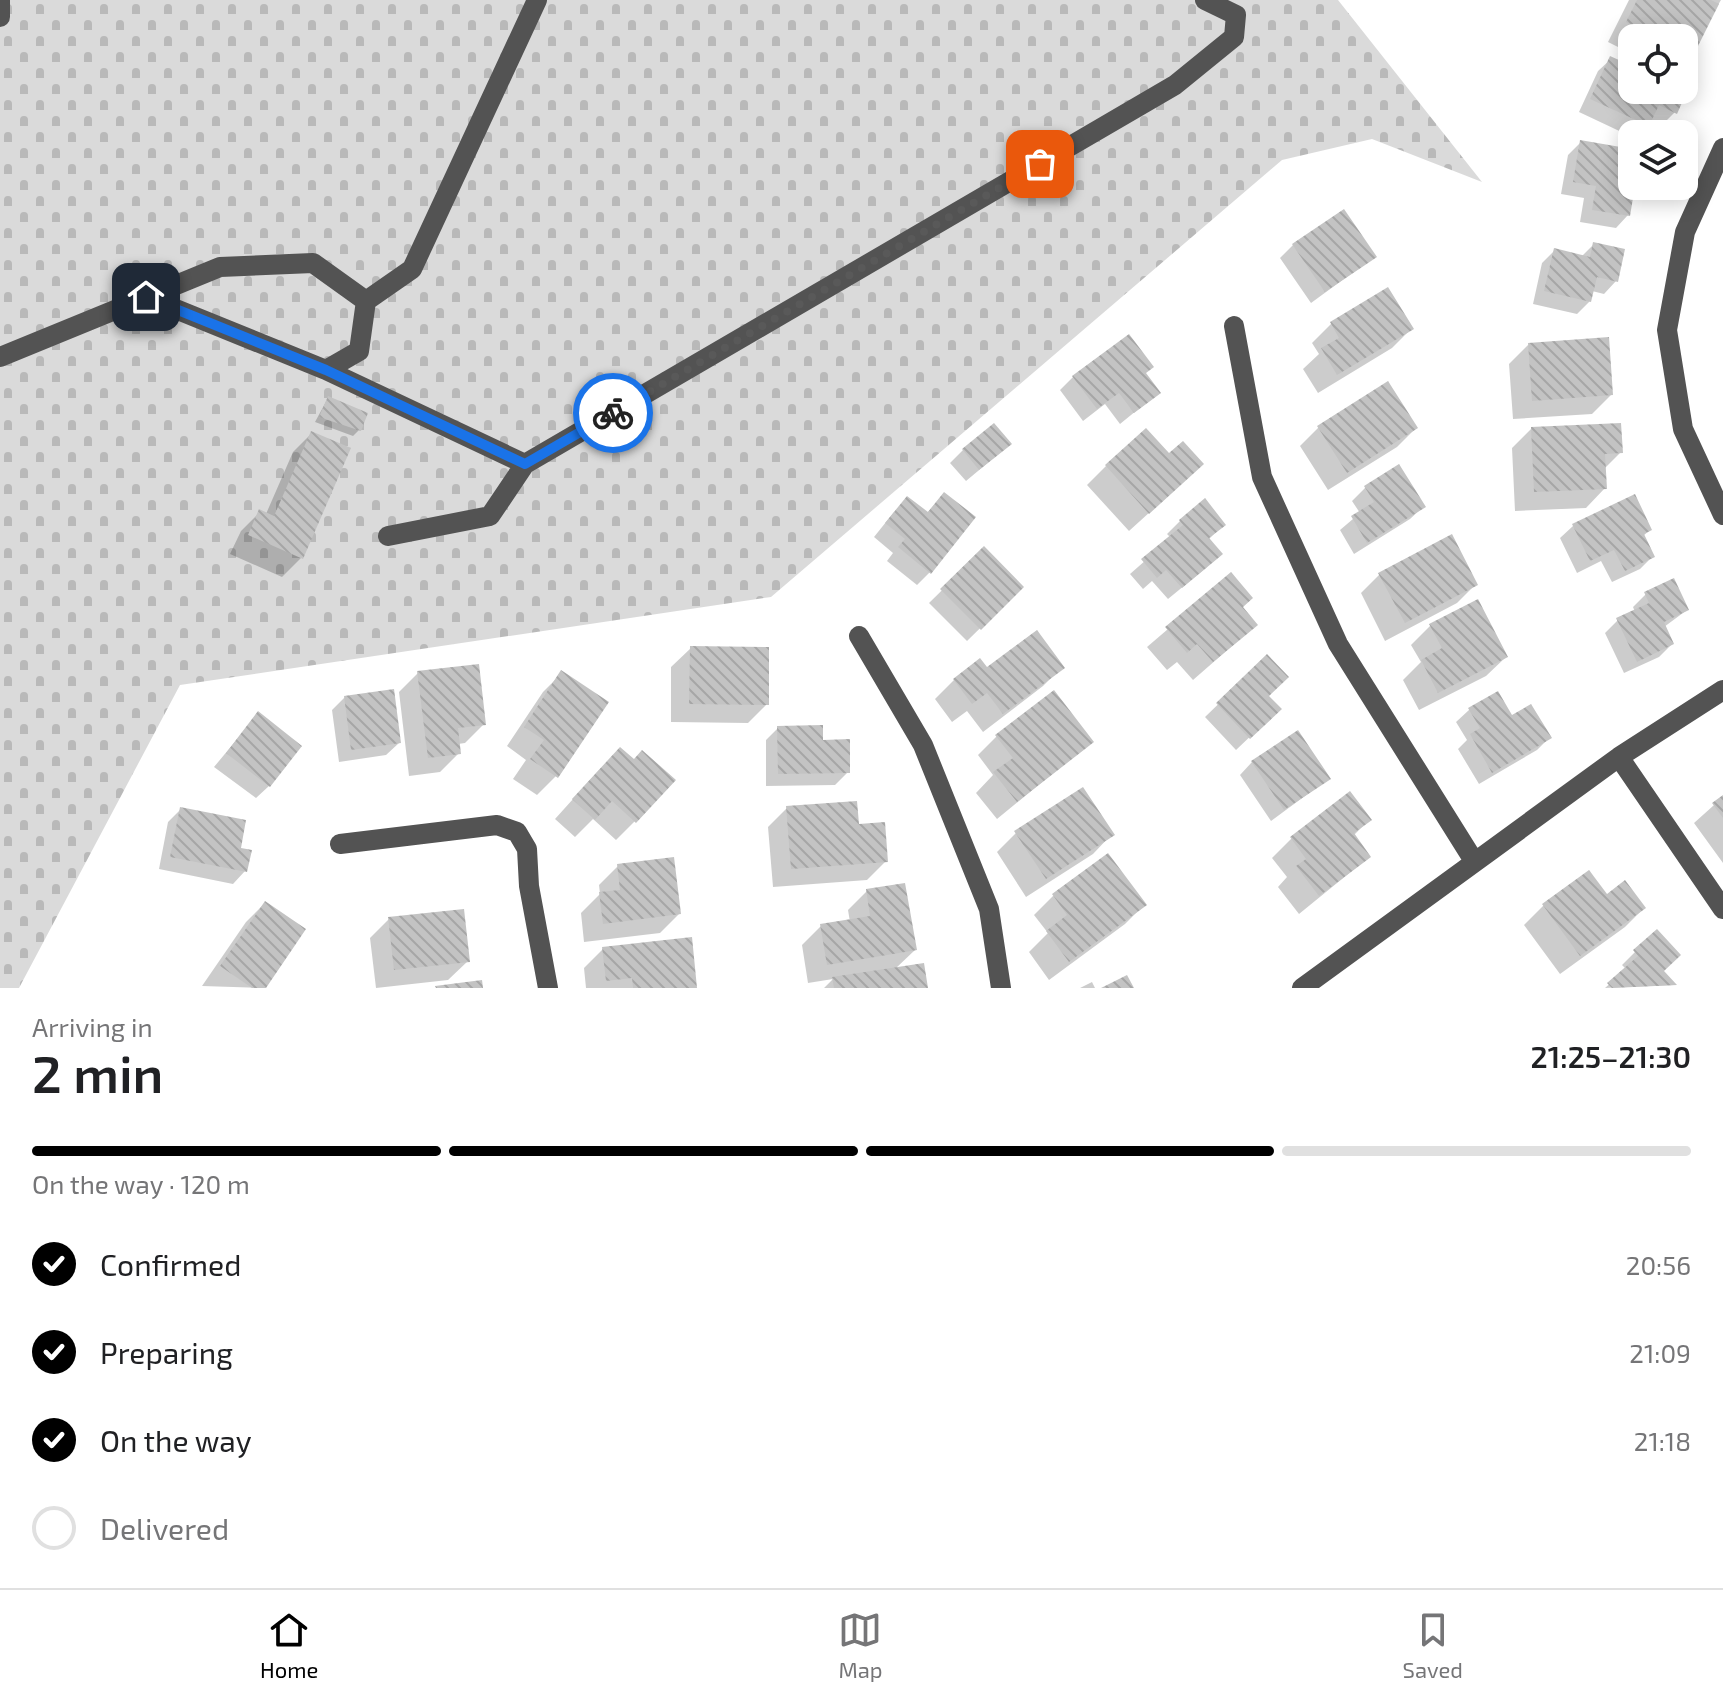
<!DOCTYPE html>
<html lang="en">
<head>
<meta charset="utf-8">
<style>
	:root { --surface:#fff; --page:#f6f6f6; --text:#202124; --muted:#757577; --line:#e0e0e0; --accent:#000 }
	body { margin:0; font-family:"Exo 2",sans-serif; background:var(--page); color:var(--text); height:100vh; display:flex; flex-direction:column; font-size:30px; white-space:nowrap }
	* { box-sizing:border-box; margin:0 }
	p { font-size:26px; color:var(--muted) }
	.icon { flex:none; width:44px; height:44px; fill:none; stroke:currentColor; stroke-width:2; stroke-linecap:round; stroke-linejoin:round }
	.map { position:relative; height:988px; overflow:hidden }
	.details { display:flex; flex-direction:column; background:var(--surface); flex:1 }
	.details>* { flex:none }
	.tools { position:absolute; left:1618px; top:24px; display:grid; gap:16px }
	.tools a { display:grid; place-items:center; width:80px; height:80px; border-radius:16px; background:var(--surface); box-shadow:0 4px 20px #0003; font-size:40px }
	.pin { position:absolute; display:grid; place-items:center; width:68px; height:68px; color:#fff; margin:-34px; border-radius:16px; box-shadow:0 4px 12px #0006 }
	.courier { position:absolute; display:grid; place-items:center; width:80px; height:80px; margin:-40px; border:6px solid #1a73e8; border-radius:50%; background:#fff; color:#222; box-shadow:0 2px 10px #0007 }
	.overview em { font-style:normal; font-weight:600 }
	.overview div { display:flex; flex-direction:column-reverse }
	.overview { display:flex; align-items:center; justify-content:space-between; height:136px; padding:0 32px }
	h1 { font-size:52px; font-weight:600; line-height:60px }
	.bar { display:grid; grid-template-columns:repeat(4,1fr); gap:12px 8px; align-content:center; height:96px; padding:0 32px }
	.bar i { height:10px; border-radius:6px; background:var(--line) }
	.bar .active { background:var(--accent) }
	.bar p { grid-column:span 4 }
	ol { padding:0 32px; list-style:none }
	li { display:flex; align-items:center; gap:24px; height:88px }
	li p { margin-inline-start:auto }
	li .icon { padding:8px; border-radius:50%; background:var(--accent); color:#fff; stroke-width:4 }
	li:last-child { color:var(--muted) }
	li i { width:44px; height:44px; border:4px solid var(--line); border-radius:50% }
	.tab-bar { display:flex; justify-content:space-around; align-items:center; height:112px; border-top:2px solid var(--line); background:var(--surface); font-size:22px; color:var(--muted) }
	.tab-bar a { display:grid; justify-items:center; gap:4px }
	.tab-bar .active { color:var(--accent) }
	.map>svg:first-child { display:block }
	.cemetery { fill:url(#cemetery-stones) }
	.shadow { fill:#0003 }
	.building { fill:url(#building-back-hatch) }
	.lines { fill:none; stroke-linecap:round; stroke-linejoin:round }
	.minor { stroke:#535353; stroke-width:20 }
	.done { stroke:#595959; stroke-width:8; stroke-dasharray:0 14.4 }
	.route { stroke:#1a73e8; stroke-width:10 }
</style>
</head>
<body>
<div class="map">
<svg width="1723" height="988" viewBox="0 0 1723 988">
	<defs>
		<pattern id="cemetery-stones" width="16" height="16" patternUnits="userSpaceOnUse" patternTransform="scale(2)"><rect width="16" height="16" fill="#dadada"/><path d="M2 7V4a2 2 0 0 1 4 0v3zM10 15v-3a2 2 0 0 1 4 0v3z" fill="#b9b9b9"/></pattern>
		<pattern id="building-back-hatch" width="6" height="6" patternUnits="userSpaceOnUse" patternTransform="scale(2)"><rect width="6" height="6" fill="#c3c3c3"/><path d="M-1 5l2 2M0 0l6 6M5-1l2 2" fill="none" stroke="#a6a6a6"/></pattern>
	</defs>
	<rect width="100%" height="100%" fill="#fff"/>
	<path class="cemetery" d="M 0,0 L 1338,0 L 1482,182 L 1372,139 L 1282,160 L 771,597 L 180,685 L 19,988 L 0,988 Z"/>
	<path class="shadow" d="M 1629,0 L 1721,0 L 1684,62 L 1684,38 L 1632,38 L 1632,54 L 1608,42 Z
		M 1611,59 L 1632,68 L 1632,90 L 1684,90 L 1684,81 L 1688,83 L 1675,112 L 1662,125 L 1650,119 L 1632,137 L 1579,112 L 1598,71 Z
		M 1580,143 L 1632,186 L 1637,186 L 1632,191 L 1628,215 L 1616,228 L 1580,222 L 1584,198 L 1561,194 L 1568,155 Z
		M 1594,244 L 1616,281 L 1604,294 L 1592,291 L 1590,301 L 1577,314 L 1533,304 L 1542,263 L 1555,250 L 1581,257 Z
		M 1293,245 L 1374,257 L 1311,303 L 1280,258 Z
		M 1331,324 L 1411,329 L 1392,348 L 1318,393 L 1303,369 L 1319,354 L 1312,343 Z
		M 1528,345 L 1611,395 L 1592,414 L 1513,419 L 1509,364 Z
		M 1144,374 L 1158,393 L 1120,424 L 1105,404 L 1083,421 L 1060,390 L 1073,377 Z
		M 328,398 L 359,430 L 353,436 L 315,422 Z
		M 1319,427 L 1416,428 L 1397,447 L 1328,490 L 1300,446 Z
		M 1531,429 L 1621,452 L 1604,469 L 1605,488 L 1586,508 L 1515,511 L 1512,448 Z
		M 312,433 L 348,449 L 301,558 L 282,577 L 230,554 L 241,531 L 260,512 L 266,514 L 293,452 Z
		M 963,450 L 996,456 L 966,481 L 950,463 Z
		M 1106,466 L 1182,483 L 1129,531 L 1087,485 Z
		M 1399,467 L 1423,507 L 1410,519 L 1354,554 L 1340,530 L 1360,513 L 1352,501 L 1365,488 Z
		M 944,494 L 930,572 L 917,585 L 887,561 L 893,553 L 874,537 L 894,512 L 926,514 Z
		M 1180,521 L 1224,524 L 1208,540 L 1207,567 L 1168,599 L 1152,581 L 1143,589 L 1130,574 L 1171,538 L 1167,534 Z
		M 1573,526 L 1650,530 L 1643,536 L 1653,556 L 1640,569 L 1612,582 L 1601,561 L 1577,573 L 1560,538 Z
		M 984,549 L 1022,587 L 967,641 L 929,603 Z
		M 1380,574 L 1476,584 L 1457,603 L 1385,641 L 1361,593 Z
		M 1231,575 L 1241,607 L 1256,625 L 1193,680 L 1177,662 L 1167,670 L 1147,647 Z
		M 1646,594 L 1687,610 L 1664,627 L 1672,644 L 1659,657 L 1624,673 L 1605,633 L 1618,620 L 1635,612 L 1633,607 Z
		M 1430,626 L 1506,657 L 1486,676 L 1419,710 L 1403,680 L 1421,662 L 1411,645 Z
		M 691,648 L 767,704 L 748,723 L 671,722 L 671,667 Z
		M 1267,657 L 1267,696 L 1279,709 L 1236,750 L 1205,717 Z
		M 1062,667 L 1043,686 L 983,732 L 967,711 L 952,722 L 935,699 L 954,680 L 987,670 Z
		M 418,673 L 484,724 L 465,743 L 458,744 L 459,753 L 440,772 L 409,776 L 399,692 Z
		M 562,673 L 556,776 L 537,795 L 513,779 L 526,760 L 507,746 L 543,692 Z
		M 1497,693 L 1511,718 L 1549,738 L 1537,750 L 1479,784 L 1458,749 L 1467,740 L 1456,722 L 1469,710 Z
		M 345,697 L 399,743 L 386,755 L 339,762 L 332,710 Z
		M 258,714 L 269,786 L 256,798 L 214,767 Z
		M 778,728 L 821,742 L 848,772 L 835,785 L 766,786 L 766,740 Z
		M 997,736 L 1091,742 L 997,819 L 976,793 L 993,775 L 978,755 Z
		M 1252,762 L 1328,779 L 1271,821 L 1240,775 Z
		M 601,768 L 635,821 L 616,840 L 593,819 L 575,837 L 555,819 Z
		M 1723,797 L 1723,863 L 1694,823 Z
		M 787,808 L 857,826 L 886,861 L 867,880 L 773,887 L 768,827 Z
		M 180,810 L 239,850 L 245,871 L 233,884 L 159,869 L 168,822 Z
		M 1369,820 L 1353,836 L 1369,857 L 1299,914 L 1278,887 L 1287,877 L 1272,858 L 1291,839 Z
		M 1016,833 L 1112,834 L 1093,854 L 1026,897 L 997,852 Z
		M 618,866 L 679,914 L 660,933 L 584,942 L 581,913 L 600,894 L 599,885 Z
		M 1589,873 L 1606,896 L 1644,908 L 1625,927 L 1560,974 L 1524,925 L 1543,906 Z
		M 867,891 L 915,950 L 895,969 L 926,988 L 824,988 L 833,979 L 808,983 L 802,945 L 821,926 L 850,922 L 848,910 Z
		M 1053,896 L 1144,905 L 1125,924 L 1049,980 L 1029,952 L 1048,933 L 1034,915 Z
		M 265,903 L 263,988 L 202,986 L 246,922 Z
		M 389,919 L 468,961 L 448,980 L 376,988 L 370,938 Z
		M 603,949 L 695,988 L 586,988 L 584,968 Z
		M 1635,952 L 1662,971 L 1674,985 L 1605,988 L 1626,969 L 1622,965 Z
		M 1092,982 L 1095,988 L 1080,988 Z"/>
	<path class="building" d="M 1637,0 L 1711,0 L 1719,4 L 1693,56 L 1684,51 L 1684,38 L 1657,38 L 1626,22 Z
		M 1610,56 L 1632,66 L 1632,90 L 1684,90 L 1684,79 L 1691,82 L 1677,114 L 1659,105 L 1649,126 L 1590,99 Z
		M 1580,140 L 1632,149 L 1635,186 L 1630,216 L 1592,210 L 1596,186 L 1573,182 Z
		M 1344,209 L 1377,257 L 1325,292 L 1292,244 Z
		M 1593,242 L 1625,249 L 1618,282 L 1597,277 L 1591,302 L 1544,291 L 1554,248 L 1590,257 Z
		M 1388,287 L 1414,329 L 1337,375 L 1321,348 L 1339,338 L 1330,322 Z
		M 1129,334 L 1154,367 L 1146,373 L 1161,393 L 1134,413 L 1119,393 L 1097,409 L 1072,376 Z
		M 1609,337 L 1613,395 L 1532,401 L 1528,343 Z
		M 1388,381 L 1418,428 L 1347,473 L 1317,426 Z
		M 328,396 L 368,413 L 361,431 L 319,417 Z
		M 994,423 L 1012,444 L 979,470 L 962,449 Z
		M 1621,423 L 1623,453 L 1605,454 L 1607,489 L 1534,492 L 1531,427 Z
		M 1146,428 L 1169,453 L 1183,441 L 1204,464 L 1149,514 L 1105,465 Z
		M 311,431 L 351,448 L 303,559 L 248,535 L 259,509 L 274,516 Z
		M 1399,464 L 1426,507 L 1367,543 L 1351,516 L 1374,502 L 1364,486 Z
		M 944,492 L 976,517 L 931,574 L 898,547 L 905,539 L 885,523 L 907,496 L 928,512 Z
		M 1635,494 L 1652,530 L 1644,534 L 1655,557 L 1625,571 L 1614,550 L 1590,561 L 1572,524 Z
		M 1205,498 L 1226,525 L 1209,538 L 1223,554 L 1182,588 L 1166,570 L 1157,578 L 1141,559 L 1183,525 L 1179,520 Z
		M 1452,534 L 1478,585 L 1405,623 L 1378,573 Z
		M 984,546 L 1024,587 L 981,630 L 940,589 Z
		M 1231,572 L 1253,598 L 1243,607 L 1258,625 L 1213,662 L 1197,644 L 1187,653 L 1165,627 Z
		M 1674,578 L 1689,610 L 1664,622 L 1674,644 L 1637,662 L 1616,618 L 1649,603 L 1644,592 Z
		M 1478,599 L 1508,657 L 1438,693 L 1421,660 L 1442,648 L 1429,624 Z
		M 1037,630 L 1065,668 L 1003,714 L 987,693 L 972,704 L 953,679 L 980,658 L 987,667 Z
		M 690,646 L 769,647 L 769,705 L 689,704 Z
		M 1267,654 L 1289,677 L 1269,696 L 1282,709 L 1250,739 L 1216,703 Z
		M 479,664 L 486,725 L 458,728 L 461,754 L 428,758 L 417,671 Z
		M 561,670 L 609,702 L 558,778 L 530,759 L 544,740 L 524,727 Z
		M 394,689 L 401,743 L 351,750 L 344,696 Z
		M 1054,690 L 1094,742 L 1017,802 L 993,772 L 1013,758 L 995,735 Z
		M 1498,691 L 1512,715 L 1531,704 L 1552,738 L 1492,773 L 1470,734 L 1480,728 L 1468,708 Z
		M 258,711 L 302,746 L 270,787 L 226,753 Z
		M 823,725 L 823,740 L 850,739 L 850,773 L 778,774 L 777,726 Z
		M 1298,730 L 1331,779 L 1284,810 L 1251,761 Z
		M 620,747 L 634,759 L 642,750 L 676,780 L 636,823 L 612,801 L 595,820 L 572,799 Z
		M 1083,787 L 1115,835 L 1046,879 L 1014,831 Z
		M 1350,791 L 1372,820 L 1354,833 L 1371,857 L 1319,896 L 1296,866 L 1306,859 L 1290,837 Z
		M 1723,795 L 1723,818 L 1712,803 Z
		M 857,801 L 859,824 L 885,822 L 888,862 L 791,869 L 786,806 Z
		M 180,807 L 246,820 L 241,848 L 252,850 L 247,872 L 170,857 Z
		M 1108,853 L 1147,905 L 1069,962 L 1046,931 L 1067,915 L 1052,894 Z
		M 674,857 L 681,914 L 603,924 L 599,892 L 620,890 L 617,864 Z
		M 1589,870 L 1607,894 L 1625,880 L 1646,908 L 1580,956 L 1542,904 Z
		M 905,883 L 917,950 L 827,965 L 820,924 L 870,916 L 866,889 Z
		M 265,901 L 306,929 L 266,988 L 252,988 L 220,966 Z
		M 464,909 L 470,962 L 394,970 L 388,917 Z
		M 1657,929 L 1681,955 L 1664,971 L 1677,985 L 1612,988 L 1607,983 L 1638,956 L 1633,950 Z
		M 692,937 L 697,988 L 633,988 L 632,978 L 606,981 L 602,947 Z
		M 924,963 L 928,988 L 834,988 L 832,977 Z
		M 1127,975 L 1134,988 L 1101,988 Z
		M 482,980 L 483,988 L 436,988 L 435,986 Z"/>
	<g class="lines">
		<path class="minor" d="M 0,17 L 0,0
			M 1723,148 L 1685,232 L 1667,330 L 1683,429 L 1723,515
			M 366,301 L 412,269 L 537,0
			M 1234,326 L 1262,477 L 1338,644 L 1474,861
			M 0,357 L 220,267 L 313,263 L 366,301 L 359,351 L 326,370 L 146,297
			M 326,370 L 525,464 L 1175,85 L 1234,37 L 1236,15 L 1205,0
			M 388,536 L 490,516 L 525,464
			M 859,636 L 923,745 L 989,909 L 1001,988
			M 1619,757 L 1723,909
			M 340,844 L 497,825 L 517,832 L 527,849 L 529,886 L 548,988
			M 1302,988 L 1619,757 L 1723,690"/>
	</g>
	<g class="lines">
		<path class="done" d="M 613,413 L 1040,164"/>
		<path class="route" d="M 146,297 L 326,370 L 525,464 L 613,413"/>
	</g>
</svg>
<div class="tools">
<a><svg class="icon" aria-label="locate" viewBox="0 0 24 24"><circle cx="12" cy="12" r="6"/><path d="M12 2v4M12 18v4M2 12h4M18 12h4"/></svg></a>
<a><svg class="icon" aria-label="layers" viewBox="0 0 24 24"><path d="M12 4l9 5-9 5-9-5zM3 14l9 5 9-5"/></svg></a>
</div>
<div class="pin" style="left:1040px;top:164px;background:#ea580c"><svg class="icon" aria-label="bag" viewBox="0 0 24 24"><path d="M5 8h14l-1 12H6zM9 8a3 3 0 0 1 6 0"/></svg></div>
<div class="pin" style="left:146px;top:297px;background:#1f2937"><svg class="icon" aria-label="home" viewBox="0 0 24 24"><path d="M3 11l9-7 9 7M6 9v11h12V9"/></svg></div>
<div class="courier" style="left:613px;top:413px"><svg class="icon" aria-label="bike" viewBox="0 0 24 24"><circle cx="6" cy="16" r="4"/><circle cx="18" cy="16" r="4"/><path d="M6 16l4-8h5l3 8M10 8l3 8H6M13 5h3"/></svg></div>
</div>
<section class="details">
<div class="overview"><div><h1>2 min</h1><p>Arriving in</p></div><em>21:25–21:30</em></div>
<div class="bar"><i class="active"></i><i class="active"></i><i class="active"></i><i></i><p>On the way · 120 m</p></div>
<ol>
<li><svg class="icon" aria-label="check" viewBox="0 0 24 24"><path d="M5 12l5 5 9-10"/></svg>Confirmed<p>20:56</p></li>
<li><svg class="icon" aria-label="check" viewBox="0 0 24 24"><path d="M5 12l5 5 9-10"/></svg>Preparing<p>21:09</p></li>
<li><svg class="icon" aria-label="check" viewBox="0 0 24 24"><path d="M5 12l5 5 9-10"/></svg>On the way<p>21:18</p></li>
<li><i></i>Delivered</li>
</ol>
</section>
<nav class="tab-bar">
<a class="active"><svg class="icon" aria-label="home" viewBox="0 0 24 24"><path d="M3 11l9-7 9 7M6 9v11h12V9"/></svg>Home</a>
<a><svg class="icon" aria-label="map" viewBox="0 0 24 24"><path d="M3 6l6-2 6 2 6-2v14l-6 2-6-2-6 2zM9 4v14M15 6v14"/></svg>Map</a>
<a><svg class="icon" aria-label="saved" viewBox="0 0 24 24"><path d="M7 4h10v16l-5-4-5 4z"/></svg>Saved</a>
</nav>
</body>
</html>
